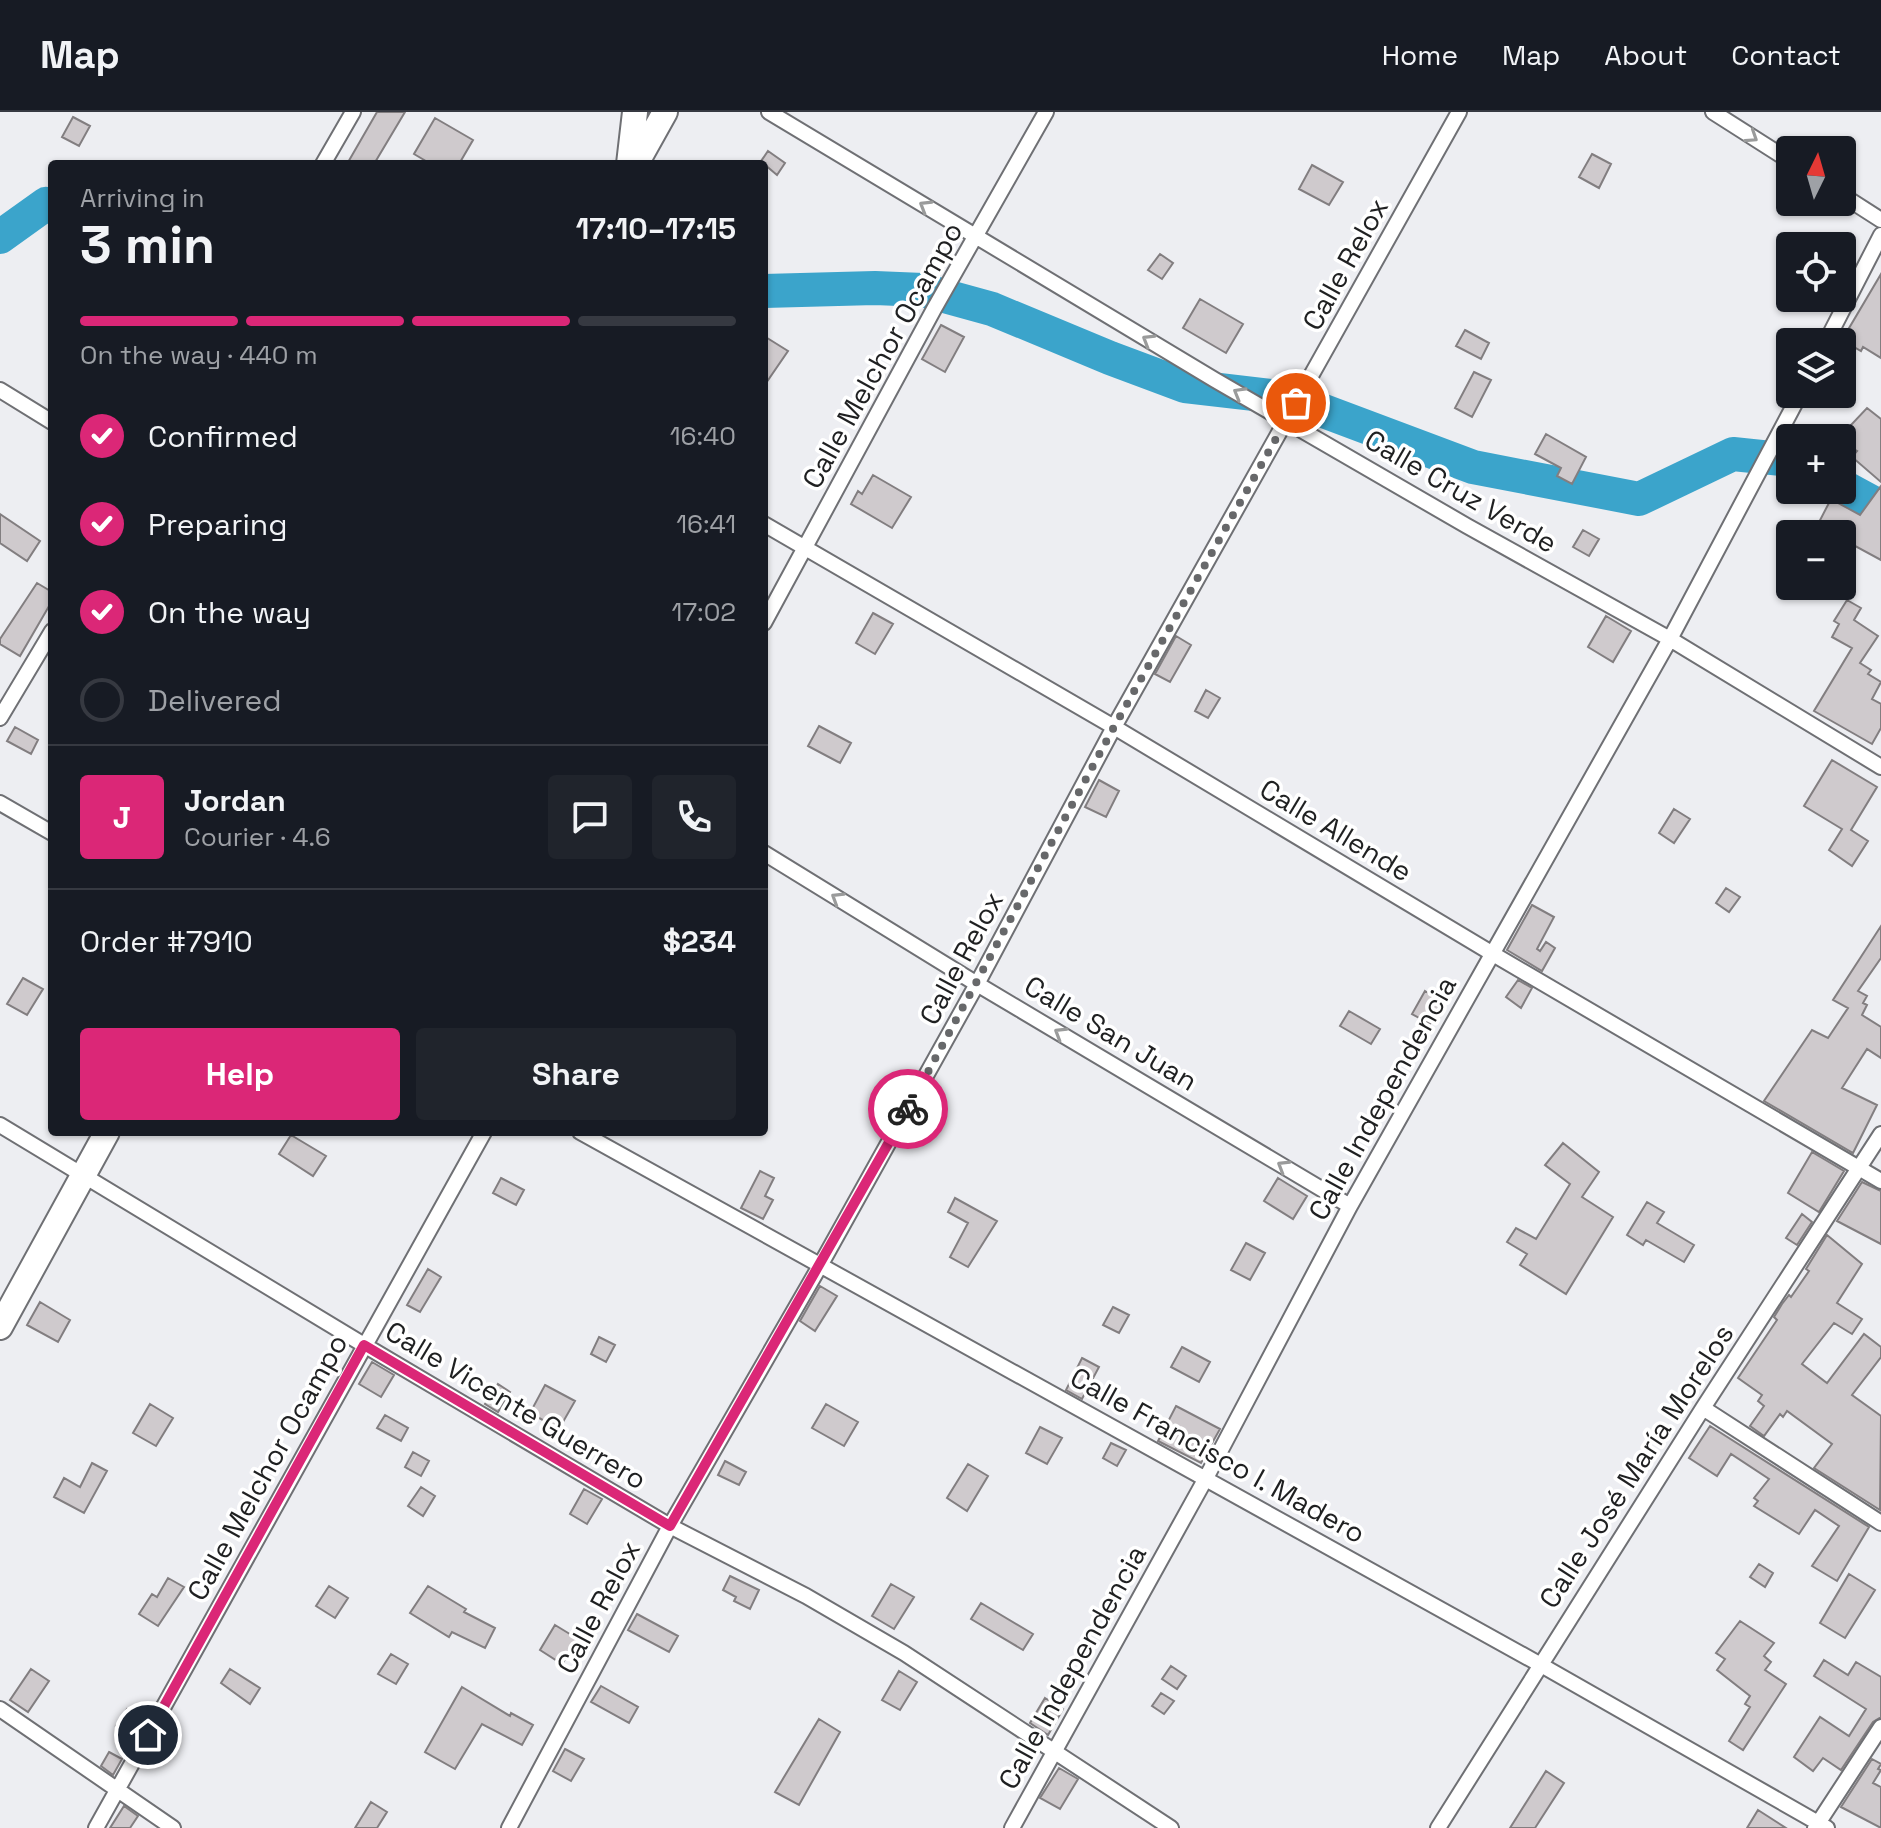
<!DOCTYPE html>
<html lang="en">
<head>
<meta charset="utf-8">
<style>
	:root { --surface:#171b24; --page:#20242c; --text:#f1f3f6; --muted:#9ea1a6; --line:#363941; --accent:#db2777 }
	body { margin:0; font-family:"Space Grotesk",sans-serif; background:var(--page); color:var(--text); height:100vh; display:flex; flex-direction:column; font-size:30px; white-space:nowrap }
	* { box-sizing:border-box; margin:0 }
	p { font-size:26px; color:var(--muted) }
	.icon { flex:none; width:44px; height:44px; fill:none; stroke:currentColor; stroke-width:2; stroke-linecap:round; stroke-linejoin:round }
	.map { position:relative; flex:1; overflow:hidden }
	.panel { position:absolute; left:48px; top:48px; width:720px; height:976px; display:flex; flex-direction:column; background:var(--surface); border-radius:8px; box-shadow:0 2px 6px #0004 }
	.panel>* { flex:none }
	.needle { width:52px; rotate:5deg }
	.fabs { position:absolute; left:1776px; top:24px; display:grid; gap:16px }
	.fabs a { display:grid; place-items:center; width:80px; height:80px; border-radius:8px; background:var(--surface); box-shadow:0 2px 6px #0004; font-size:40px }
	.pin { position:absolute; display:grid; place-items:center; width:68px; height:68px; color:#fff; margin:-34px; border:4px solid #fff; border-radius:50%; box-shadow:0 2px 8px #0007 }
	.courier { position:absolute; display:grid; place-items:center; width:80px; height:80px; margin:-40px; border:6px solid #db2777; border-radius:50%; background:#fff; color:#222; box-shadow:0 2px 10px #0007 }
	.summary em { font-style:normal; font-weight:800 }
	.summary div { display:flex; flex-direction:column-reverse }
	.summary { display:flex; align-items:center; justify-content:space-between; height:136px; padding:0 32px }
	h1 { font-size:52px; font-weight:800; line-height:60px }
	.bar { display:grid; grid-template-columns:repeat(4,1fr); gap:12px 8px; align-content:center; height:96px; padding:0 32px }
	.bar i { height:10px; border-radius:6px; background:var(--line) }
	.bar .selected { background:var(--accent) }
	.bar p { grid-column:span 4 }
	.line { display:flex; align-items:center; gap:20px; padding:0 32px; border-top:2px solid var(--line) }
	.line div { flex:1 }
	.round { display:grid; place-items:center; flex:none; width:84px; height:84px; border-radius:8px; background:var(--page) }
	ol { padding:0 32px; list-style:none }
	li { display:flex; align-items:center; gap:24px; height:88px }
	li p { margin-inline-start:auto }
	li .icon { padding:8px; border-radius:50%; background:var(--accent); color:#fff; stroke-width:4 }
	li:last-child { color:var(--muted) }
	li i { width:44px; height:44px; border:4px solid var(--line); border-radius:50% }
	.action { display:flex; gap:16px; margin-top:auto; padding:16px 32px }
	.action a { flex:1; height:92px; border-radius:8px; background:var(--accent); color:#fff; font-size:32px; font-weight:800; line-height:92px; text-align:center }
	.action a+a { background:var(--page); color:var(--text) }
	header { display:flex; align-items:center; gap:48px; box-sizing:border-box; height:112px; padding:0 40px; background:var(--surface); border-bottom:2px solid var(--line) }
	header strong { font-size:38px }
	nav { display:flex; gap:44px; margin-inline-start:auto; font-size:28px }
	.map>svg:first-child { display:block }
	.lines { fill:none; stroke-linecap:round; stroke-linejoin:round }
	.river { stroke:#3ba4cb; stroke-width:34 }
	.building { fill:#cfcacd; stroke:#827e80; stroke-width:2 }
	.minor-casing { stroke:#6f7074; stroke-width:18 }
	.primary-casing { stroke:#6f7074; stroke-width:28 }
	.minor { stroke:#fff; stroke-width:14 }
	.primary { stroke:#fff; stroke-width:24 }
	.oneway { stroke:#9a9b9b }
	.done { stroke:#67686a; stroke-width:8; stroke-dasharray:0 14.4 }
	.route { stroke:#db2777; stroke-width:10 }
	.labels { text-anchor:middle; stroke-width:7; stroke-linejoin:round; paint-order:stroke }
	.street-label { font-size:28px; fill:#1f2021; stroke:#fff }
</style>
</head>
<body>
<header>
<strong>Map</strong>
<nav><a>Home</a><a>Map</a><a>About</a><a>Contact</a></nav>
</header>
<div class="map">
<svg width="1881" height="1716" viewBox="0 0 1881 1716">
	<rect width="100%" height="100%" fill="#edeef2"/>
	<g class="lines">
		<path class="river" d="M 0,125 L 46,92 L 52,95
			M 764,179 L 875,176 L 923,178 L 992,197 L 1110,246 L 1185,274 L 1289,286 L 1473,355 L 1639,387 L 1733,342 L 1790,348
			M 1842,374 L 1881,395"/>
	</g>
	<path class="building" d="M 377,0 L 405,0 L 374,52 L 347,52 Z
		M 73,5 L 90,14 L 79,34 L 62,25 Z
		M 435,6 L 473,28 L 459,52 L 431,52 L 414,42 Z
		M 768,39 L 785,51 L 777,63 L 764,52 L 759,52 Z
		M 1592,42 L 1611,52 L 1599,76 L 1579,65 Z
		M 1312,53 L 1343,70 L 1329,93 L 1299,77 Z
		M 1160,142 L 1173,151 L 1162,167 L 1148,158 Z
		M 1881,162 L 1881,246 L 1863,235 L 1861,239 L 1842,228 Z
		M 1200,187 L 1243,212 L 1226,241 L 1183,216 Z
		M 941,213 L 964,225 L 945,260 L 922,247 Z
		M 1465,218 L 1489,231 L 1481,247 L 1456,234 Z
		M 764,224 L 788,239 L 764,274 Z
		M 1474,260 L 1491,268 L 1472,305 L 1455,296 Z
		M 1867,296 L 1881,307 L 1881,370 L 1852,345 L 1857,339 L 1842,330 L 1850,314 Z
		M 1546,322 L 1586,345 L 1572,372 L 1557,364 L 1561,356 L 1535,342 Z
		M 873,363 L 911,385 L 892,416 L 851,392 L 858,379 L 862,382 Z
		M 1881,374 L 1881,448 L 1842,427 L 1842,422 L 1832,422 L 1817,414 L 1831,387 L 1860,403 Z
		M 0,402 L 40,429 L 27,449 L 0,431 Z
		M 1583,418 L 1599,427 L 1589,444 L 1573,435 Z
		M 37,471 L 52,480 L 52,489 L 20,544 L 0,532 L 0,527 Z
		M 1847,488 L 1861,496 L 1854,508 L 1878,524 L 1860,551 L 1871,558 L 1868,562 L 1881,570 L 1872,587 L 1881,592 L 1881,616 L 1872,632 L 1814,599 L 1852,536 L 1832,525 L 1839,512 L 1834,509 Z
		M 873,501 L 893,512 L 875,542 L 856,531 Z
		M 1606,504 L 1631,519 L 1613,550 L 1588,535 Z
		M 1176,524 L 1191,533 L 1170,570 L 1155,562 Z
		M 1206,578 L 1220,586 L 1208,606 L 1195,599 Z
		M 819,614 L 851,631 L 840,651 L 808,634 Z
		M 15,615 L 38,628 L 31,642 L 7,629 Z
		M 1832,648 L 1877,675 L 1851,718 L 1868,729 L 1852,754 L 1829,738 L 1842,717 L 1804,694 Z
		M 1099,668 L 1119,679 L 1106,705 L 1085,695 Z
		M 1674,697 L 1690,707 L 1674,731 L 1659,721 Z
		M 1726,776 L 1740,785 L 1729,800 L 1716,791 Z
		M 1532,793 L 1554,805 L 1537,837 L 1540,839 L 1546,830 L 1555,836 L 1542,859 L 1507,838 Z
		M 1881,814 L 1881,846 L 1858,879 L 1867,884 L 1863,891 L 1867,893 L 1862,903 L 1881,915 L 1881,946 L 1867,937 L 1842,976 L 1877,993 L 1853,1041 L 1764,989 L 1812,918 L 1828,926 L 1848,896 L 1833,888 Z
		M 23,866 L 43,877 L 27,903 L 7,892 Z
		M 1518,868 L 1532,876 L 1521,896 L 1506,885 Z
		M 1425,879 L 1443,890 L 1430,912 L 1412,902 Z
		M 1349,899 L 1380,917 L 1371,932 L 1340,914 Z
		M 291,1023 L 326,1044 L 313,1064 L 279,1042 Z
		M 1563,1031 L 1599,1060 L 1582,1085 L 1613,1105 L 1566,1182 L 1520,1153 L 1527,1142 L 1507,1130 L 1516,1116 L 1536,1127 L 1570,1072 L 1545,1053 Z
		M 1812,1040 L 1844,1059 L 1819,1100 L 1788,1081 Z
		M 760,1059 L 774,1066 L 765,1084 L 773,1088 L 763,1107 L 741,1096 Z
		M 501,1066 L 524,1078 L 516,1093 L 493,1081 Z
		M 1278,1066 L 1307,1084 L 1293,1107 L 1264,1089 Z
		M 1862,1070 L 1881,1079 L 1881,1132 L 1837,1109 Z
		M 955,1086 L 997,1109 L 968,1155 L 950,1145 L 968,1111 L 948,1100 Z
		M 1647,1090 L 1664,1100 L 1657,1111 L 1694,1133 L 1684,1150 L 1646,1128 L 1643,1133 L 1627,1123 Z
		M 1802,1102 L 1812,1110 L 1797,1133 L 1786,1126 Z
		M 1827,1123 L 1862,1152 L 1837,1191 L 1862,1207 L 1852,1222 L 1834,1211 L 1802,1252 L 1827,1271 L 1864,1222 L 1881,1235 L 1881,1245 L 1852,1283 L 1881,1304 L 1880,1398 L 1814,1356 L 1832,1332 L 1787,1299 L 1783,1305 L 1780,1302 L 1764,1324 L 1750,1314 L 1764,1294 L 1758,1289 L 1762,1283 L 1738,1266 L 1777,1208 L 1774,1205 L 1782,1192 L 1789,1183 L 1791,1185 L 1809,1159 L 1806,1157 Z
		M 1246,1131 L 1265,1141 L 1250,1168 L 1231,1158 Z
		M 428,1157 L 441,1165 L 420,1200 L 407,1193 Z
		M 820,1174 L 837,1184 L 815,1219 L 800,1209 Z
		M 40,1190 L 70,1208 L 58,1230 L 27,1213 Z
		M 1113,1195 L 1129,1203 L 1119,1221 L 1103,1213 Z
		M 599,1225 L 615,1233 L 606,1250 L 591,1242 Z
		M 1182,1235 L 1210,1250 L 1199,1270 L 1171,1255 Z
		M 1082,1246 L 1099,1255 L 1082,1287 L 1066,1278 Z
		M 372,1250 L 394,1263 L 381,1285 L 359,1272 Z
		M 498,1272 L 510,1280 L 498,1300 L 485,1292 Z
		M 545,1273 L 575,1289 L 559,1317 L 530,1301 Z
		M 150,1292 L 173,1306 L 156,1334 L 133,1321 Z
		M 826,1292 L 858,1310 L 844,1334 L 812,1316 Z
		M 1176,1294 L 1220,1317 L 1201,1351 L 1158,1329 Z
		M 385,1303 L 408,1316 L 401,1329 L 377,1316 Z
		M 1710,1314 L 1869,1415 L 1837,1469 L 1812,1454 L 1839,1414 L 1815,1398 L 1799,1422 L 1754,1394 L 1758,1389 L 1754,1386 L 1769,1367 L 1731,1342 L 1717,1364 L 1689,1346 Z
		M 1040,1315 L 1062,1326 L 1047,1352 L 1026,1341 Z
		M 1111,1331 L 1126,1338 L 1117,1354 L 1103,1346 Z
		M 413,1340 L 429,1349 L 421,1364 L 405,1355 Z
		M 725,1349 L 746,1360 L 739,1373 L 718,1363 Z
		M 92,1351 L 107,1359 L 84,1401 L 54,1385 L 64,1366 L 80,1375 Z
		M 968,1352 L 988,1364 L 967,1399 L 947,1386 Z
		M 421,1375 L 435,1384 L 423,1404 L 408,1394 Z
		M 584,1377 L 602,1387 L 587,1412 L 570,1402 Z
		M 1759,1452 L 1773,1461 L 1765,1475 L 1750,1465 Z
		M 1849,1462 L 1875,1478 L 1845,1526 L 1820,1511 Z
		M 730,1464 L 759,1478 L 750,1497 L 734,1489 L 736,1485 L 723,1478 Z
		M 168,1466 L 184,1475 L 158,1514 L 139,1502 L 152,1482 L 157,1485 Z
		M 891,1472 L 914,1485 L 894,1517 L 872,1504 Z
		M 329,1474 L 348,1486 L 335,1506 L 316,1494 Z
		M 428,1474 L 466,1497 L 464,1500 L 495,1516 L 485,1536 L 452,1520 L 449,1525 L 410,1501 Z
		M 981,1491 L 1033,1522 L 1023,1538 L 971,1507 Z
		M 637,1502 L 678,1524 L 669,1540 L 628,1518 Z
		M 1740,1509 L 1774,1531 L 1764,1544 L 1771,1550 L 1765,1558 L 1786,1572 L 1743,1638 L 1729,1629 L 1750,1595 L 1745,1592 L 1750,1584 L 1717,1558 L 1725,1547 L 1716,1541 Z
		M 555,1513 L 578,1527 L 562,1552 L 540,1538 Z
		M 391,1542 L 408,1552 L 396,1572 L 378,1562 Z
		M 1824,1548 L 1848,1563 L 1856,1550 L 1881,1565 L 1881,1605 L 1873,1610 L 1841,1658 L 1823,1646 L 1813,1659 L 1794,1645 L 1820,1605 L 1849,1624 L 1866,1597 L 1814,1564 Z
		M 1171,1554 L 1186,1564 L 1177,1577 L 1162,1567 Z
		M 31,1557 L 49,1569 L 28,1600 L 10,1588 Z
		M 230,1557 L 260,1576 L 250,1592 L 221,1571 Z
		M 899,1559 L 917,1570 L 900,1598 L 882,1588 Z
		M 601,1574 L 638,1595 L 629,1611 L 591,1590 Z
		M 462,1575 L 510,1604 L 511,1601 L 533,1613 L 522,1633 L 482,1612 L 455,1657 L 425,1640 Z
		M 1161,1581 L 1174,1589 L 1164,1602 L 1152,1594 Z
		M 1045,1586 L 1063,1597 L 1048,1623 L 1030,1611 Z
		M 127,1597 L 142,1605 L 131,1623 L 116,1614 Z
		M 819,1607 L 840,1620 L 799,1693 L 775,1680 Z
		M 565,1637 L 584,1647 L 571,1669 L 553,1659 Z
		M 109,1640 L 122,1647 L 113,1663 L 101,1654 Z
		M 1872,1647 L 1881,1652 L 1878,1657 L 1881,1658 L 1873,1671 L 1881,1675 L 1881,1716 L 1841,1695 Z
		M 1059,1656 L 1078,1667 L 1060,1697 L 1040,1686 Z
		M 1546,1659 L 1564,1671 L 1535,1716 L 1510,1716 Z
		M 371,1690 L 387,1700 L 377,1716 L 355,1716 Z
		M 124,1694 L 138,1704 L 130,1716 L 110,1716 Z
		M 1758,1698 L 1786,1716 L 1747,1716 Z"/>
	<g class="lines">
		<g class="minor-casing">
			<path id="minor" d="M 769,0 L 1215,268 L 1467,414 L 1670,527 L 1881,655
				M 1713,0 L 1790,49
				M 323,52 L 353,0
				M 1842,83 L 1881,108
				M 1826,230 L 1881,123
				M 0,278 L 52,310
				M 764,412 L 1114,615 L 1493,842 L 1881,1069
				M 764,511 L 934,197 L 1046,0
				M 0,606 L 52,519
				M 0,691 L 52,721
				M 764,741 L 977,872 L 1350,1094
				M 0,1013 L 364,1233 L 670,1414 L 806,1484 L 904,1541 L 1171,1716
				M 580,1020 L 1541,1553 L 1827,1716
				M 1703,1296 L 1881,1411
				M 0,1597 L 173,1716
				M 96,1716 L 484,1020
				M 509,1716 L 670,1414 L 821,1152 L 977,872 L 1114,615 L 1459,0
				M 1012,1716 L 1206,1366 L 1350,1094 L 1670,527 L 1800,282
				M 1438,1716 L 1703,1296 L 1881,1022
				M 1815,1716 L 1881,1615"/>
		</g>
		<g class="primary-casing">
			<path id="primary" d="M 629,52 L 635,0
				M 636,52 L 665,0
				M 0,1215 L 107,1020"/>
		</g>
		<use href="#minor" class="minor"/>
		<use href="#primary" class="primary"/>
	</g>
	<defs><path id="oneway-chevron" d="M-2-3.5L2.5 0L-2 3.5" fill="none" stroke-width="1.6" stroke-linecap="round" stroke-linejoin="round" transform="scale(2)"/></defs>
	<g class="oneway">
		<use href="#oneway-chevron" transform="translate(1752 25) rotate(33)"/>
		<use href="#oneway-chevron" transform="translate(925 94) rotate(-149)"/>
		<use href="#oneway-chevron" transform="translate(1148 228) rotate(-149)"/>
		<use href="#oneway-chevron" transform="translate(1239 281) rotate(-150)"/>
		<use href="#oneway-chevron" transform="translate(837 786) rotate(-148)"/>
		<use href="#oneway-chevron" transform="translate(1060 921) rotate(-149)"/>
		<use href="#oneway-chevron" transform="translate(1283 1054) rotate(-149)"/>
	</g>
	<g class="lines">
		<path class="done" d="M 908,997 L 1114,615 L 1296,291"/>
		<path class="route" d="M 148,1623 L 364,1233 L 670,1414 L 908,997"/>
	</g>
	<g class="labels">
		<g class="street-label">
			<text transform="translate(1345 152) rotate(-61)" y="10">Calle Relox</text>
			<text transform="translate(882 243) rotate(-61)" y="10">Calle Melchor Ocampo</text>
			<text transform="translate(1461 379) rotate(30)" y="10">Calle Cruz Verde</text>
			<text transform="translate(1336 718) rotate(31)" y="10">Calle Allende</text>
			<text transform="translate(961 846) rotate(-62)" y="10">Calle Relox</text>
			<text transform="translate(1111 921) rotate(31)" y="10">Calle San Juan</text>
			<text transform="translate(1382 986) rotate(-61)" y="10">Calle Independencia</text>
			<text transform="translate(516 1293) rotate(31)" y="10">Calle Vicente Guerrero</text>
			<text transform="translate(1218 1343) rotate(29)" y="10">Calle Francisco I. Madero</text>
			<text transform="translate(1636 1354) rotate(-57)" y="10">Calle José María Morelos</text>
			<text transform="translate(267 1355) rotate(-61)" y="10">Calle Melchor Ocampo</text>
			<text transform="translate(598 1495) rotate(-62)" y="10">Calle Relox</text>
			<text transform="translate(1072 1555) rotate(-61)" y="10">Calle Independencia</text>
		</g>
	</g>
</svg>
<div class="fabs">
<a><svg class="needle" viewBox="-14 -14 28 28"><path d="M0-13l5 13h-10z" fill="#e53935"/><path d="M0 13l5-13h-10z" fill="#9ea1a6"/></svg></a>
<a><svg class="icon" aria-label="locate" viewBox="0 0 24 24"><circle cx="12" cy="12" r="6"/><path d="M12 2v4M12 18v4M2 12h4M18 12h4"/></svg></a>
<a><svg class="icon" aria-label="layers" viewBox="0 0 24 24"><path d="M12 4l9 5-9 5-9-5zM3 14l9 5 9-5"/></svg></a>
<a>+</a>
<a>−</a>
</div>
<div class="pin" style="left:1296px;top:291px;background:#ea580c"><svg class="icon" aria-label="bag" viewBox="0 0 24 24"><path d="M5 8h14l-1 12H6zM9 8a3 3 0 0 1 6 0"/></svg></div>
<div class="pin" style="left:148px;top:1623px;background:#1f2937"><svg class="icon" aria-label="home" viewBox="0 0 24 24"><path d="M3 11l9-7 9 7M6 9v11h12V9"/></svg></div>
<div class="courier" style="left:908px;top:997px"><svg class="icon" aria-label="bike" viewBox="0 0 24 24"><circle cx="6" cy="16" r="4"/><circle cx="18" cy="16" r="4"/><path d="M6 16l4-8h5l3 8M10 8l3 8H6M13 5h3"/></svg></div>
<section class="panel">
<div class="summary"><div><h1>3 min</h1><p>Arriving in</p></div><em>17:10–17:15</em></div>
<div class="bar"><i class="selected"></i><i class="selected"></i><i class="selected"></i><i></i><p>On the way · 440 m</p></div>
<ol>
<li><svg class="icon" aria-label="check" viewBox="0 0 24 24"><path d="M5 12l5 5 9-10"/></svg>Confirmed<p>16:40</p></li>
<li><svg class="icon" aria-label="check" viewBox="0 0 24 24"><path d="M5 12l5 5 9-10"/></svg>Preparing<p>16:41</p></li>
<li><svg class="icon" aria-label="check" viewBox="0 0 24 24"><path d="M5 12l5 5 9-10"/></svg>On the way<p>17:02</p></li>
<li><i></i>Delivered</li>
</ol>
<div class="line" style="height:144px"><b class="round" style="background:var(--accent);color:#fff">J</b><div><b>Jordan</b><p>Courier · 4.6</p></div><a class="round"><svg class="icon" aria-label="chat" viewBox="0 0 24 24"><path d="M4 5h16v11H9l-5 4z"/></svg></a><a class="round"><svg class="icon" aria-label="phone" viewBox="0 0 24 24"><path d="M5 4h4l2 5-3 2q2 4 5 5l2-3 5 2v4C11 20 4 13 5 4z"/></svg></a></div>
<div class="line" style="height:104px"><div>Order #7910</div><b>$234</b></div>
<div class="action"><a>Help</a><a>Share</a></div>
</section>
</div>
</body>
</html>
